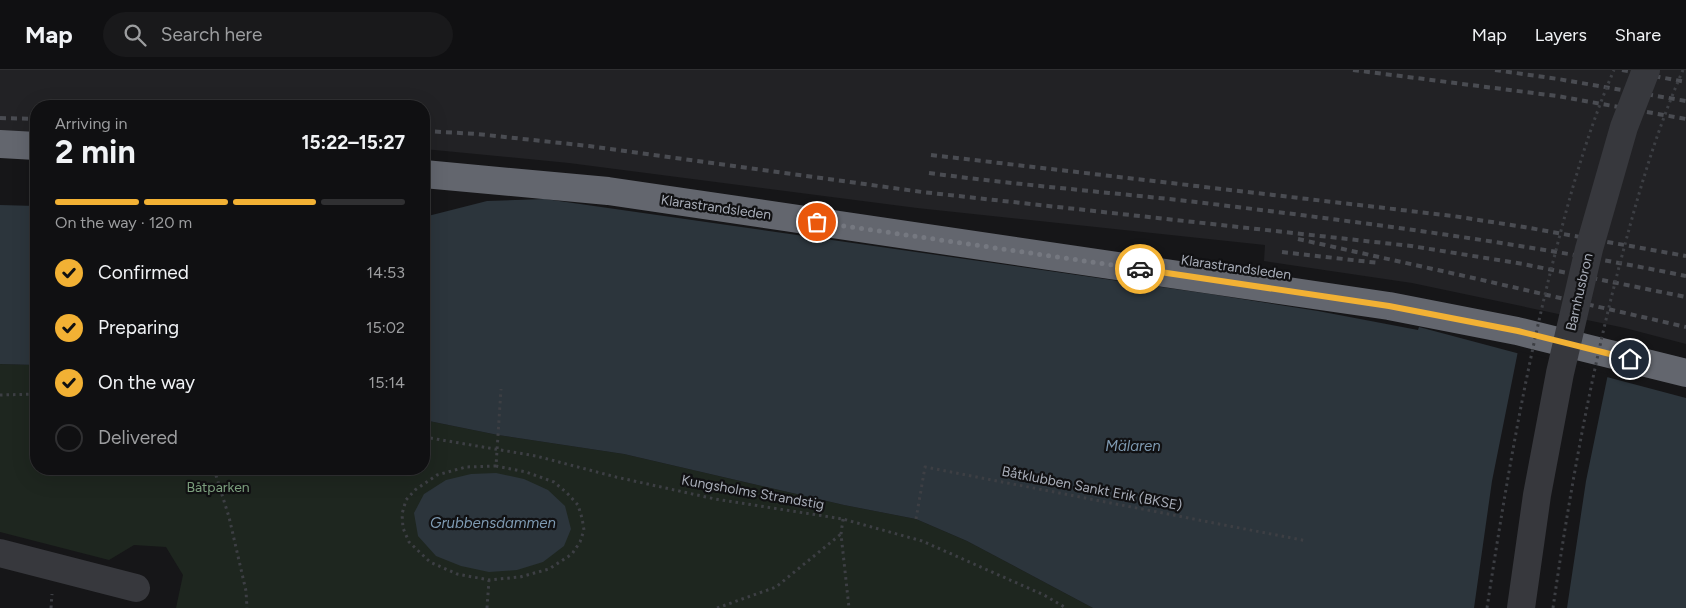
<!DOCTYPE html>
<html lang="en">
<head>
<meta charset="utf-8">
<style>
	:root { --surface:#101012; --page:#19191b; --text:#f1f3f6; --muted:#9c9d9f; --line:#303032; --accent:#f2b134 }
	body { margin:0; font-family:Figtree,sans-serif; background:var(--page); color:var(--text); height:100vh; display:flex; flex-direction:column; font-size:19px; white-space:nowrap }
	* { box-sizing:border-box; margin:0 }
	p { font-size:16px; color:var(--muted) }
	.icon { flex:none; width:28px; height:28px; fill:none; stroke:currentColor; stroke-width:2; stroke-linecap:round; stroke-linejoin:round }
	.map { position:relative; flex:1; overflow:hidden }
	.details { position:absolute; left:30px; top:30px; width:400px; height:375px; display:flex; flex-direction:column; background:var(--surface); border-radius:20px; box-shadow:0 5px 20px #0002,0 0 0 1px var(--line) }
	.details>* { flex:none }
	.pin { position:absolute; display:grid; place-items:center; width:42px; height:42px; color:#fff; margin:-21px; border:2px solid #fff; border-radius:50%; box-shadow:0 1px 5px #0007 }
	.courier { position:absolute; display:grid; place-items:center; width:50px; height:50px; margin:-25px; border:4px solid #f2b134; border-radius:50%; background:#fff; color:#222; box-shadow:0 1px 6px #0007 }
	.head em { font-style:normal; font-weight:700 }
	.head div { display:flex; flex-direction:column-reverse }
	.head { display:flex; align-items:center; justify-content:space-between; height:85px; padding:0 25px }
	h1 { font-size:32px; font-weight:700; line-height:38px }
	.bar { display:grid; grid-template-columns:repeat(4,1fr); gap:8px 5px; align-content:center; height:60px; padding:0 25px }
	.bar i { height:6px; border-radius:4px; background:var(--line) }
	.bar .current { background:var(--accent) }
	.bar p { grid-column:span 4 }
	ol { padding:0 25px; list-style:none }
	li { display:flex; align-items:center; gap:15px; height:55px }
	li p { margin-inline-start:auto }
	li .icon { padding:5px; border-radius:50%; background:var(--accent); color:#111; stroke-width:4 }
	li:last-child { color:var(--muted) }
	li i { width:28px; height:28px; border:2px solid var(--line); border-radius:50% }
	header { display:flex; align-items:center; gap:30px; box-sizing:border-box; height:70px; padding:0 25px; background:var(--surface); border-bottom:1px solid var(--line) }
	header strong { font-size:24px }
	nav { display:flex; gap:28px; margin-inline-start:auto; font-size:18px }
	.search { width:350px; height:45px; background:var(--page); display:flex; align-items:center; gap:12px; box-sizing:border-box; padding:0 18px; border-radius:28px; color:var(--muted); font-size:19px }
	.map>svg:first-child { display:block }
	.built { fill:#222225 }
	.green { fill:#1e261f }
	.water { fill:#2c353c }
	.pier { fill:#161618 }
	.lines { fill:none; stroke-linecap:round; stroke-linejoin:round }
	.path { stroke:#3d3f44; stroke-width:3; stroke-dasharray:2.5 4; stroke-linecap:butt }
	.minor { stroke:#37383d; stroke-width:28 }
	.highway { stroke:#63666e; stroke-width:28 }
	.rail { stroke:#4a4c52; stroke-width:4; stroke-dasharray:6 5; stroke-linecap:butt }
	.path-bridge { stroke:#3d3f44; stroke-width:3; stroke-dasharray:2.5 4; stroke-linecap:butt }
	.minor-bridge { stroke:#37383d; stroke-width:28 }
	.done { stroke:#757880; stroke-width:5; stroke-dasharray:0 9 }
	.route { stroke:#f2b134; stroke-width:6 }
	.labels { text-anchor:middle; stroke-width:4.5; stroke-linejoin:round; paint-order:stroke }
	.street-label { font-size:14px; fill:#a8adb8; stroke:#111113 }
	.park-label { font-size:14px; fill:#7fa381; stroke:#111113 }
	.water-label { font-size:15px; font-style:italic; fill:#7f9bb3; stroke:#111113 }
</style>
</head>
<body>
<header>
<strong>Map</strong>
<div class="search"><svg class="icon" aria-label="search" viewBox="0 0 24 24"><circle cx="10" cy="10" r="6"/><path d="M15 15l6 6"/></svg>Search here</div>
<nav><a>Map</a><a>Layers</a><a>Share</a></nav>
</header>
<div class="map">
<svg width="1686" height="538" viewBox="0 0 1686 538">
	<rect width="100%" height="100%" fill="#161618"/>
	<path class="built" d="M 0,0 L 1686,0 L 1686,274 L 1625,258 L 1412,213 L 1264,191 L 1265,175 L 917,138 L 569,93 L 424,79 L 424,36 L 36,36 L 36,68 L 0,67 Z"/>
	<path class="green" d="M 0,294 L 36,295 L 36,399 L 424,399 L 424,350 L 498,365 L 624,384 L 844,435 L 916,449 L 967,471 L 1093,538 L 176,538 L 183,505 L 166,477 L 134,475 L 109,490 L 0,462 Z"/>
	<path class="water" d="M 545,129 L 1210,224 L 1318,241 L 1418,260 L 1419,257 L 1686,328 L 1686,538 L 1093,538 L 967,471 L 916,449 L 844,435 L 624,384 L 498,365 L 424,350 L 424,147 L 487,131 Z
		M 0,135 L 36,136 L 36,295 L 0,294 Z
		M 496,403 L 524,409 L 548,420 L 565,436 L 571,459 L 564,476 L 543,492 L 517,500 L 489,502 L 461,496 L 436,486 L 418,466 L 414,443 L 424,424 L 446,410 L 471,404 Z"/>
	<path class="pier" d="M 1518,281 L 1608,304 L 1586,411 L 1567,538 L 1474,538 L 1492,411 Z"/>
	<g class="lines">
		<path class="path" d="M 0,325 L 36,324
			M 424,367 L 536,386 L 616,407 L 715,429 L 843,449 L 922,471 L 1044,525 L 1066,538
			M 496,396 L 466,397 L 437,405 L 415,420 L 406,430 L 402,444 L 403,458 L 409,472 L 430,492 L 457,504 L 489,510 L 520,507 L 549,499 L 572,484 L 580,472 L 584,460 L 582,448 L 578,435 L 567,423 L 554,412 L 526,402 L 496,396 L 501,319
			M 214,399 L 229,447 L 246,521 L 247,538
			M 843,449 L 841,464 L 849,538
			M 916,449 L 925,397 L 1307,471
			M 51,538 L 52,524
			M 487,538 L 489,510
			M 717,538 L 776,517 L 841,464"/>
		<path class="minor" d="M 0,483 L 136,518"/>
		<path class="highway" d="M 0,74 L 36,76
			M 424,104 L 608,121 L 1389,236 L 1517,261 L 1686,303"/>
		<path class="rail" d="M 1353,0 L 1557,26 L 1686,49
			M 1495,0 L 1558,9 L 1686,31
			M 1622,0 L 1686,12
			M 0,48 L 36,49
			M 424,61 L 477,64 L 589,76 L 922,122 L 1411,176 L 1523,194 L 1686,227
			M 931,85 L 1453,146 L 1524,157 L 1686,186
			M 929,103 C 1018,115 1107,122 1196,132 C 1360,152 1525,173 1686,206
			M 1298,169 L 1469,207 L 1686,257
			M 1282,182 L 1379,193"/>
		<path class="path-bridge" d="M 1487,538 C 1505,419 1525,301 1555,184 C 1571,121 1588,60 1614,0
			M 1553,538 C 1569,426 1589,314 1617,205 C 1635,135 1654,66 1683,0"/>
		<path class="minor-bridge" d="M 1521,538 L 1537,425 L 1560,303 L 1589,179 L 1624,57 L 1646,0"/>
	</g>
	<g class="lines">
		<path class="done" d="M 817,152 L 1140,199"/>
		<path class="route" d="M 1140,199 L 1389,236 L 1518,261 L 1630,289"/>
	</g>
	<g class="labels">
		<g class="street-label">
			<text transform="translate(716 137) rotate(8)" y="5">Klarastrandsleden</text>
			<text transform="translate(1236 197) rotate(8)" y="5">Klarastrandsleden</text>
			<text transform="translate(1579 222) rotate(-77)" y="5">Barnhusbron</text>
			<text transform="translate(1092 418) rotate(11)" y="5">Båtklubben Sankt Erik (BKSE)</text>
			<text transform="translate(753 422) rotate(10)" y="5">Kungsholms Strandstig</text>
		</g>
		<g class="park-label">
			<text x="218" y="422">Båtparken</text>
		</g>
		<g class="water-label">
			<text x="1133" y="381">Mälaren</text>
			<text x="493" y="458">Grubbensdammen</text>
		</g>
	</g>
</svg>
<div class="pin" style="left:817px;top:152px;background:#ea580c"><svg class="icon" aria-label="bag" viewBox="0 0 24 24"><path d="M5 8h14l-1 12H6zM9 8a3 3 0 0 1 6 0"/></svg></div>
<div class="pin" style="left:1630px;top:289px;background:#1f2937"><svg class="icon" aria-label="home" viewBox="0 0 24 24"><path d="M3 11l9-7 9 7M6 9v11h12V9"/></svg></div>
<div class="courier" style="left:1140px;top:199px"><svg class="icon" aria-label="car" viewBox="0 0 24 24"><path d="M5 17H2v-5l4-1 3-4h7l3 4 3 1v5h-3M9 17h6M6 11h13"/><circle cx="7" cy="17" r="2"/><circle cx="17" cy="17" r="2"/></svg></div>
<section class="details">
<div class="head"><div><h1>2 min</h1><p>Arriving in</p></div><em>15:22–15:27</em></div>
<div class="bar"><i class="current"></i><i class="current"></i><i class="current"></i><i></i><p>On the way · 120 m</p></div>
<ol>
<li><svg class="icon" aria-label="check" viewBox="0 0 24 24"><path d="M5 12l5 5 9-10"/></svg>Confirmed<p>14:53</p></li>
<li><svg class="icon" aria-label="check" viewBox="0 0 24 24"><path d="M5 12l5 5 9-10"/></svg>Preparing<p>15:02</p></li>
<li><svg class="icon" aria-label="check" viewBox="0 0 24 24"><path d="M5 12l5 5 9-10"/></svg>On the way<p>15:14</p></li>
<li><i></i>Delivered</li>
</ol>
</section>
</div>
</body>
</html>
